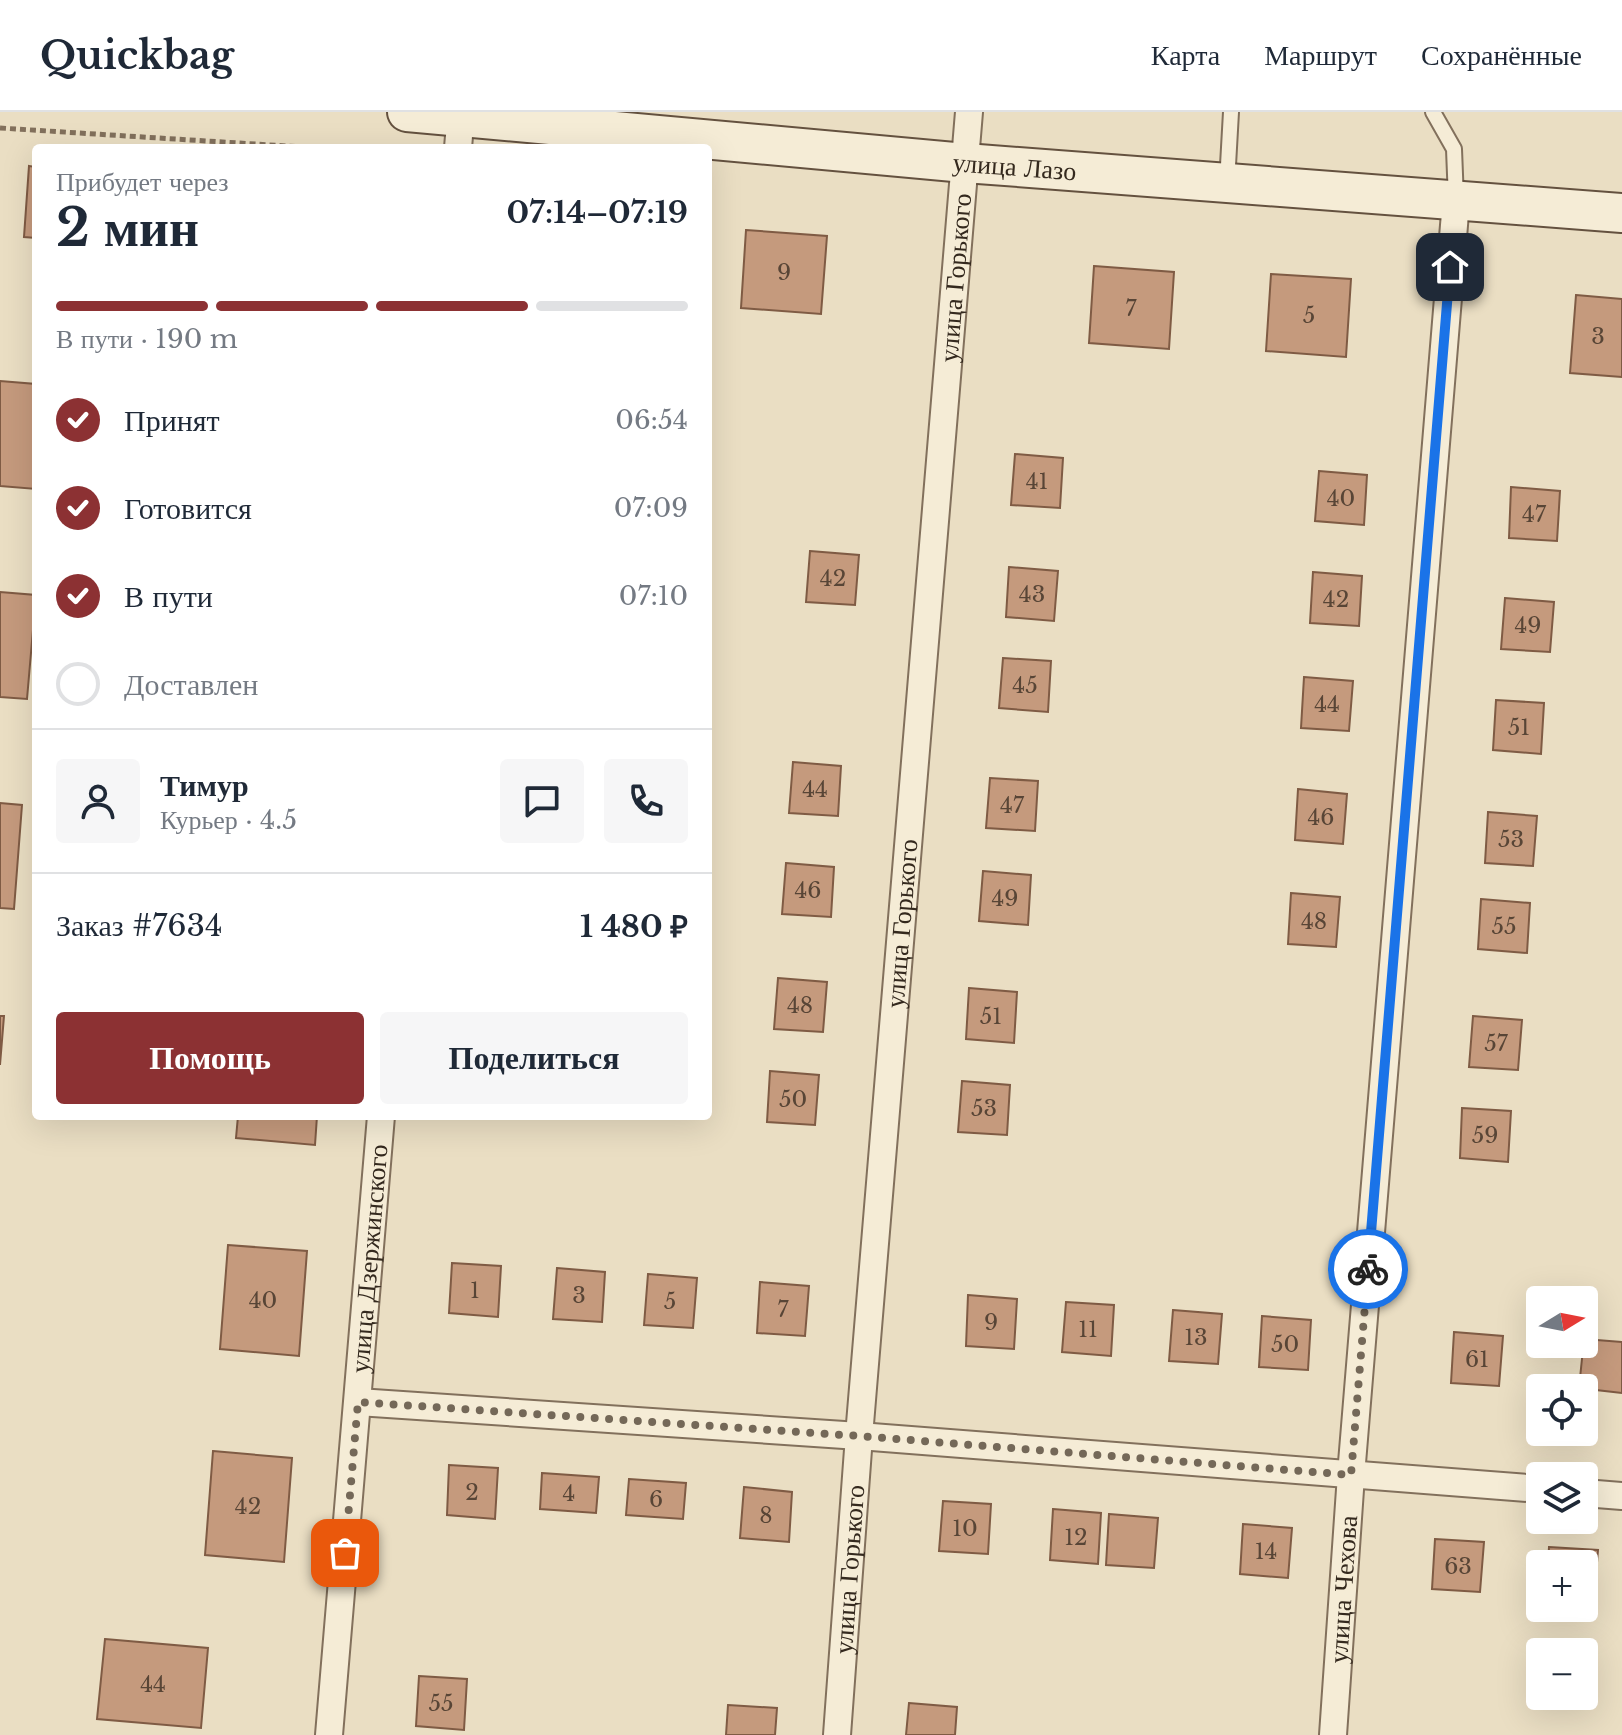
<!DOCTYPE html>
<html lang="ru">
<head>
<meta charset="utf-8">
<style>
	:root { --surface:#fff; --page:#f6f6f7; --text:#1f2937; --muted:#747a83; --line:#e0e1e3; --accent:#8c3133 }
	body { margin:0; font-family:"Libre Baskerville",serif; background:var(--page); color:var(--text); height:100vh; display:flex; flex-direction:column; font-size:30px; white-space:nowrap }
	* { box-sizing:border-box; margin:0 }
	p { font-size:26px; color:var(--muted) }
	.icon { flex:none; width:44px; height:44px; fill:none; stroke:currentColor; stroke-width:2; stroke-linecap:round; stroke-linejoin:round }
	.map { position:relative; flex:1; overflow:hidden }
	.side { position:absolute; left:32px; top:32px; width:680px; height:976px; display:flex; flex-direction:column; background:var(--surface); border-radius:8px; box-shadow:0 8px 32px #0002 }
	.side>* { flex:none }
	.needle { width:52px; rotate:80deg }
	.buttons { position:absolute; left:1526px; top:1174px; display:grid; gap:16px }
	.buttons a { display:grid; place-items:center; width:72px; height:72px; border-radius:8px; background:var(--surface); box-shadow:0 8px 32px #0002; font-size:40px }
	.pin { position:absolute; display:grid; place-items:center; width:68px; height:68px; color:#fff; margin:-34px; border-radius:16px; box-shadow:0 4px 12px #0006 }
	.courier { position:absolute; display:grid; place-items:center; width:80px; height:80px; margin:-40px; border:6px solid #1a73e8; border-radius:50%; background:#fff; color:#222; box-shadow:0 2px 10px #0007 }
	.head em { font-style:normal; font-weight:700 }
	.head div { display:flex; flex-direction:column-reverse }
	.head { display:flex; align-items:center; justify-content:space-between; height:136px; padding:0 24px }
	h1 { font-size:52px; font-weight:700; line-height:60px }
	.bar { display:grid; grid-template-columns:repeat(4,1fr); gap:12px 8px; align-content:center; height:96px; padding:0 24px }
	.bar i { height:10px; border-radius:6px; background:var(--line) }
	.bar .active { background:var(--accent) }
	.bar p { grid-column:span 4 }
	.line { display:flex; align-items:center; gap:20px; padding:0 24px; border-top:2px solid var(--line) }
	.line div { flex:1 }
	.round { display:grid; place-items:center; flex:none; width:84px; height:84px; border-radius:8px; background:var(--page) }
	ol { padding:0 24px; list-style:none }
	li { display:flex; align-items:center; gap:24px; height:88px }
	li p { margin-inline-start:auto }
	li .icon { padding:8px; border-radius:50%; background:var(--accent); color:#fff; stroke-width:4 }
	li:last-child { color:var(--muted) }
	li i { width:44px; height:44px; border:4px solid var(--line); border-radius:50% }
	.button { display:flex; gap:16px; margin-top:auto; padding:16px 24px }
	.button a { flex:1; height:92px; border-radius:8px; background:var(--accent); color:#fff; font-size:32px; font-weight:700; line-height:92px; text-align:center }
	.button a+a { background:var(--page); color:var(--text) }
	header { display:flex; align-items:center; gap:48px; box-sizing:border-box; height:112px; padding:0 40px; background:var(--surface); border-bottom:2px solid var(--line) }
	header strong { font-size:38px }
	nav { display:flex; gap:44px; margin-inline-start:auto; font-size:28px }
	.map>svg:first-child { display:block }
	.building { fill:#c59a7d; stroke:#7f5b44; stroke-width:2 }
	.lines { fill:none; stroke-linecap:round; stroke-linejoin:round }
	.lane-casing { stroke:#82705c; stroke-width:18 }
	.street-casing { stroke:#82705c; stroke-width:30 }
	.secondary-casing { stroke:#64513f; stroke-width:42 }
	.path { stroke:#82705c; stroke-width:5; stroke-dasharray:6 4; stroke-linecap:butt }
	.lane { stroke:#f5ecd6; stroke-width:14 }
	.street { stroke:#f5ecd6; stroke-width:26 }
	.secondary { stroke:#f5ecd6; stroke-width:38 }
	.done { stroke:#746858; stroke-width:8; stroke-dasharray:0 14.4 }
	.route { stroke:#1a73e8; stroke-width:10 }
	.labels { text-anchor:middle; stroke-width:8; stroke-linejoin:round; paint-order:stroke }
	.number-label { font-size:22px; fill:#584536 }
	.street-label { font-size:26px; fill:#34291e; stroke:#f2e8d2 }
</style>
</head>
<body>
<header>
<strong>Quickbag</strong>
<nav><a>Карта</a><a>Маршрут</a><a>Сохранённые</a></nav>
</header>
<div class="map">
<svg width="1622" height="1623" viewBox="0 0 1622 1623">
	<rect width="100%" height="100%" fill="#eadec3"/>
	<path class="building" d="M 29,54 L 36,55 L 36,126 L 24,125 Z
		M 746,118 L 827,124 L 821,202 L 741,196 Z
		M 1094,154 L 1174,160 L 1169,237 L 1089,231 Z
		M 1271,162 L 1351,167 L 1346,245 L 1266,239 Z
		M 1576,183 L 1622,187 L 1622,265 L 1570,261 Z
		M 0,269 L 36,272 L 36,377 L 0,374 Z
		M 1015,342 L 1063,346 L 1060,396 L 1011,393 Z
		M 1319,359 L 1367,363 L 1364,413 L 1315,409 Z
		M 1511,375 L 1560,379 L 1557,429 L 1509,426 Z
		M 810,439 L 859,443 L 855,493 L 806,490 Z
		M 1009,455 L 1058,459 L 1054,509 L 1006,505 Z
		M 1313,460 L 1362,464 L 1359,514 L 1310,511 Z
		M 0,480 L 36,483 L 27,587 L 0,585 Z
		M 1505,486 L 1554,490 L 1550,540 L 1501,537 Z
		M 1003,546 L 1051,549 L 1048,600 L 999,596 Z
		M 1304,565 L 1353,569 L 1349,619 L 1301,616 Z
		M 1496,588 L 1544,591 L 1541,642 L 1493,638 Z
		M 793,650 L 841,654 L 838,704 L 789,701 Z
		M 990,666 L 1038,669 L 1035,719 L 986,716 Z
		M 1298,677 L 1347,682 L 1343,732 L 1295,728 Z
		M 0,691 L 22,693 L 14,797 L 0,796 Z
		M 1488,700 L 1537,704 L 1533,754 L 1485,751 Z
		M 786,751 L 834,755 L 831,805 L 782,802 Z
		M 983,759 L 1031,763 L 1028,813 L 979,809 Z
		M 1291,781 L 1340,785 L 1336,835 L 1288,832 Z
		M 1481,787 L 1530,791 L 1527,841 L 1478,837 Z
		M 778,866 L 827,870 L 823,920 L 774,917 Z
		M 969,876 L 1017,880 L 1014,931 L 966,927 Z
		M 0,904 L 4,904 L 0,953 Z
		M 1473,904 L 1522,908 L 1518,958 L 1469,955 Z
		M 770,959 L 819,963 L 815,1013 L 767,1010 Z
		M 962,969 L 1010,973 L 1007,1023 L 958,1020 Z
		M 1462,996 L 1511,999 L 1508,1050 L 1460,1046 Z
		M 238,1004 L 317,1004 L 315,1033 L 236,1026 Z
		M 228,1133 L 307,1139 L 299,1244 L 220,1237 Z
		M 452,1151 L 501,1154 L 498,1205 L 449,1201 Z
		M 557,1156 L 605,1160 L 602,1210 L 553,1207 Z
		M 648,1162 L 697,1166 L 693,1216 L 644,1213 Z
		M 760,1170 L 809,1174 L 805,1224 L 757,1221 Z
		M 968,1183 L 1017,1187 L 1014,1237 L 966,1234 Z
		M 1066,1190 L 1114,1193 L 1111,1244 L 1062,1240 Z
		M 1173,1198 L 1222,1202 L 1218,1252 L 1169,1249 Z
		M 1262,1204 L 1311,1208 L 1308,1258 L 1259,1255 Z
		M 1454,1220 L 1503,1224 L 1499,1274 L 1451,1271 Z
		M 1584,1227 L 1622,1230 L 1622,1281 L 1579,1276 Z
		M 213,1339 L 292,1346 L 284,1450 L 205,1443 Z
		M 449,1353 L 498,1356 L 495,1407 L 447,1403 Z
		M 542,1361 L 599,1365 L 596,1401 L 540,1397 Z
		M 629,1367 L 686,1371 L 683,1407 L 626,1403 Z
		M 744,1375 L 792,1380 L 789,1430 L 740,1426 Z
		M 943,1389 L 991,1392 L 988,1442 L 939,1439 Z
		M 1053,1397 L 1101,1401 L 1098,1452 L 1050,1448 Z
		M 1109,1402 L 1158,1406 L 1154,1456 L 1106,1453 Z
		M 1243,1412 L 1292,1416 L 1288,1466 L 1240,1462 Z
		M 1435,1427 L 1484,1430 L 1480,1480 L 1432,1477 Z
		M 1549,1435 L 1598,1438 L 1594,1489 L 1584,1488 L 1584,1452 L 1548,1452 Z
		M 105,1527 L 208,1536 L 201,1616 L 97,1607 Z
		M 419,1564 L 467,1567 L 464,1618 L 416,1614 Z
		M 909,1591 L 957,1595 L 955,1623 L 906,1623 Z
		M 728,1593 L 777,1596 L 775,1623 L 726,1623 Z"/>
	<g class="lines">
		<g class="lane-casing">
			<path id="lane" d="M 1433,0 L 1454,37 L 1456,88
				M 1227,71 L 1231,0"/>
		</g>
		<g class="street-casing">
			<g id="street">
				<path d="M 458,36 L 461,0"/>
				<path d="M 358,1290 L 859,1324 L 1540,1377"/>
				<path d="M 1584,1381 L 1622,1384"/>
				<path id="s1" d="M 329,1623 L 381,1004"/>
				<path id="s2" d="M 837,1623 L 859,1324 L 969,0"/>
				<path id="s3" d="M 1333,1623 L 1351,1363 L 1456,89"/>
			</g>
		</g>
		<g class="secondary-casing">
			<g id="secondary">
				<path id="s4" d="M 407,0 L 965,51 L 1622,101"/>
			</g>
		</g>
		<path class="path" d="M 0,16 L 319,36"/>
		<use href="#lane" class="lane"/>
		<use href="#street" class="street"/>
		<use href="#secondary" class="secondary"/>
	</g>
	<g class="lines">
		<path class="done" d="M 345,1441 L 358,1290 L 859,1324 L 1351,1363 L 1368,1157"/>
		<path class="route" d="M 1368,1157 L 1450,155"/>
	</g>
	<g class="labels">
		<g class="number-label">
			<text x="784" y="168">9</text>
			<text x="1131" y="204">7</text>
			<text x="1309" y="211">5</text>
			<text x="1598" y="232">3</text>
			<text x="1037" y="377">41</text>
			<text x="1341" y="394">40</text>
			<text x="1534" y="410">47</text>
			<text x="833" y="474">42</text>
			<text x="1032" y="490">43</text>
			<text x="1336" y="495">42</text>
			<text x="1528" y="521">49</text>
			<text x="1025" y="581">45</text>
			<text x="1327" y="600">44</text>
			<text x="1519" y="623">51</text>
			<text x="815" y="685">44</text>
			<text x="1012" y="701">47</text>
			<text x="1321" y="713">46</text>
			<text x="1511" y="735">53</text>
			<text x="808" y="786">46</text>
			<text x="1005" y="794">49</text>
			<text x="1314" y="817">48</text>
			<text x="1504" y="822">55</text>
			<text x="800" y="901">48</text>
			<text x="991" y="912">51</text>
			<text x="1496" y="939">57</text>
			<text x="793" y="995">50</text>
			<text x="984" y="1004">53</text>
			<text x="1485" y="1031">59</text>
			<text x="475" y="1186">1</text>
			<text x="579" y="1191">3</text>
			<text x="263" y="1196">40</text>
			<text x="670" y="1197">5</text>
			<text x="783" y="1205">7</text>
			<text x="991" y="1218">9</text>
			<text x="1088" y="1225">11</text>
			<text x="1196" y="1233">13</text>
			<text x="1285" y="1240">50</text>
			<text x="1477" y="1255">61</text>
			<text x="472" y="1388">2</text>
			<text x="569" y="1389">4</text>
			<text x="656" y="1395">6</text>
			<text x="248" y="1402">42</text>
			<text x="766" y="1411">8</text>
			<text x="965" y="1424">10</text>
			<text x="1076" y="1433">12</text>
			<text x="1266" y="1447">14</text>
			<text x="1458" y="1462">63</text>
			<text x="153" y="1580">44</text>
			<text x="441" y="1599">55</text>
		</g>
		<g class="street-label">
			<text dy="9" stroke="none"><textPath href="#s4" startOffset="610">улица Лазо</textPath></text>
			<text dy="9" stroke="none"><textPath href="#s2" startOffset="1462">улица Горького</textPath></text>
			<text dy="9" stroke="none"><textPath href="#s2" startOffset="814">улица Горького</textPath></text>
			<text dy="9" stroke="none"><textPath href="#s1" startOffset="478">улица Дзержинского</textPath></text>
			<text dy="9" stroke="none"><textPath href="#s2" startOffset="166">улица Горького</textPath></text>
			<text dy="9" stroke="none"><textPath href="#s3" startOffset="146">улица Чехова</textPath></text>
		</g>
	</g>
</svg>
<div class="buttons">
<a><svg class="needle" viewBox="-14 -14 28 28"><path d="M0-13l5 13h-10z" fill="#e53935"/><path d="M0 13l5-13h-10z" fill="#747a83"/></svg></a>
<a><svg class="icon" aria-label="locate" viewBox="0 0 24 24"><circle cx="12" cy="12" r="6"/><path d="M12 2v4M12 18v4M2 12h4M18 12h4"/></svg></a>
<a><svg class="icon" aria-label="layers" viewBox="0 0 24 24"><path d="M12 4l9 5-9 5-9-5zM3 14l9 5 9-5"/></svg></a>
<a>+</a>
<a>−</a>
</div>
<div class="pin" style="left:345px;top:1441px;background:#ea580c"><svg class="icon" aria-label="bag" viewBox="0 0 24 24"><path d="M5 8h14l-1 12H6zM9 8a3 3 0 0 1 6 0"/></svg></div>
<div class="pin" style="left:1450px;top:155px;background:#1f2937"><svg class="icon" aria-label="home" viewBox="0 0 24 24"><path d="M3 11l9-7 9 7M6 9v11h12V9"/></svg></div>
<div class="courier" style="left:1368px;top:1157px"><svg class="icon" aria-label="bike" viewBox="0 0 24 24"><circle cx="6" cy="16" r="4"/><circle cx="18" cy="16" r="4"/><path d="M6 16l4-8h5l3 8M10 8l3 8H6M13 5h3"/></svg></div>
<section class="side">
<div class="head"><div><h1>2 мин</h1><p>Прибудет через</p></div><em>07:14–07:19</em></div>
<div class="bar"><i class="active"></i><i class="active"></i><i class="active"></i><i></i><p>В пути · 190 m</p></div>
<ol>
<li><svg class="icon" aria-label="check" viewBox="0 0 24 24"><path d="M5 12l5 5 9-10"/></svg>Принят<p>06:54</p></li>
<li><svg class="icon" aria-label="check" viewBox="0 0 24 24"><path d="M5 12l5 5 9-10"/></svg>Готовится<p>07:09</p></li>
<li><svg class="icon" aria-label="check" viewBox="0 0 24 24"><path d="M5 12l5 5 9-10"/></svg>В пути<p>07:10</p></li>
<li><i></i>Доставлен</li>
</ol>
<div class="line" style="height:144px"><a class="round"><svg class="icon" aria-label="person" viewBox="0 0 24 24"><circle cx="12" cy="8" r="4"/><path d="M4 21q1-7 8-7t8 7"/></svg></a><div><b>Тимур</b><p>Курьер · 4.5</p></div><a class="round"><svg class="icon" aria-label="chat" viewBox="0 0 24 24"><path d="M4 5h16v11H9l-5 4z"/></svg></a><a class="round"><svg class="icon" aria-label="phone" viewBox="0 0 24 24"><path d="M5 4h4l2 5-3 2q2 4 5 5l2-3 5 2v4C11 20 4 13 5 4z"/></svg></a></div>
<div class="line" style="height:104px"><div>Заказ #7634</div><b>1 480 ₽</b></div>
<div class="button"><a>Помощь</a><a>Поделиться</a></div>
</section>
</div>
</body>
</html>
